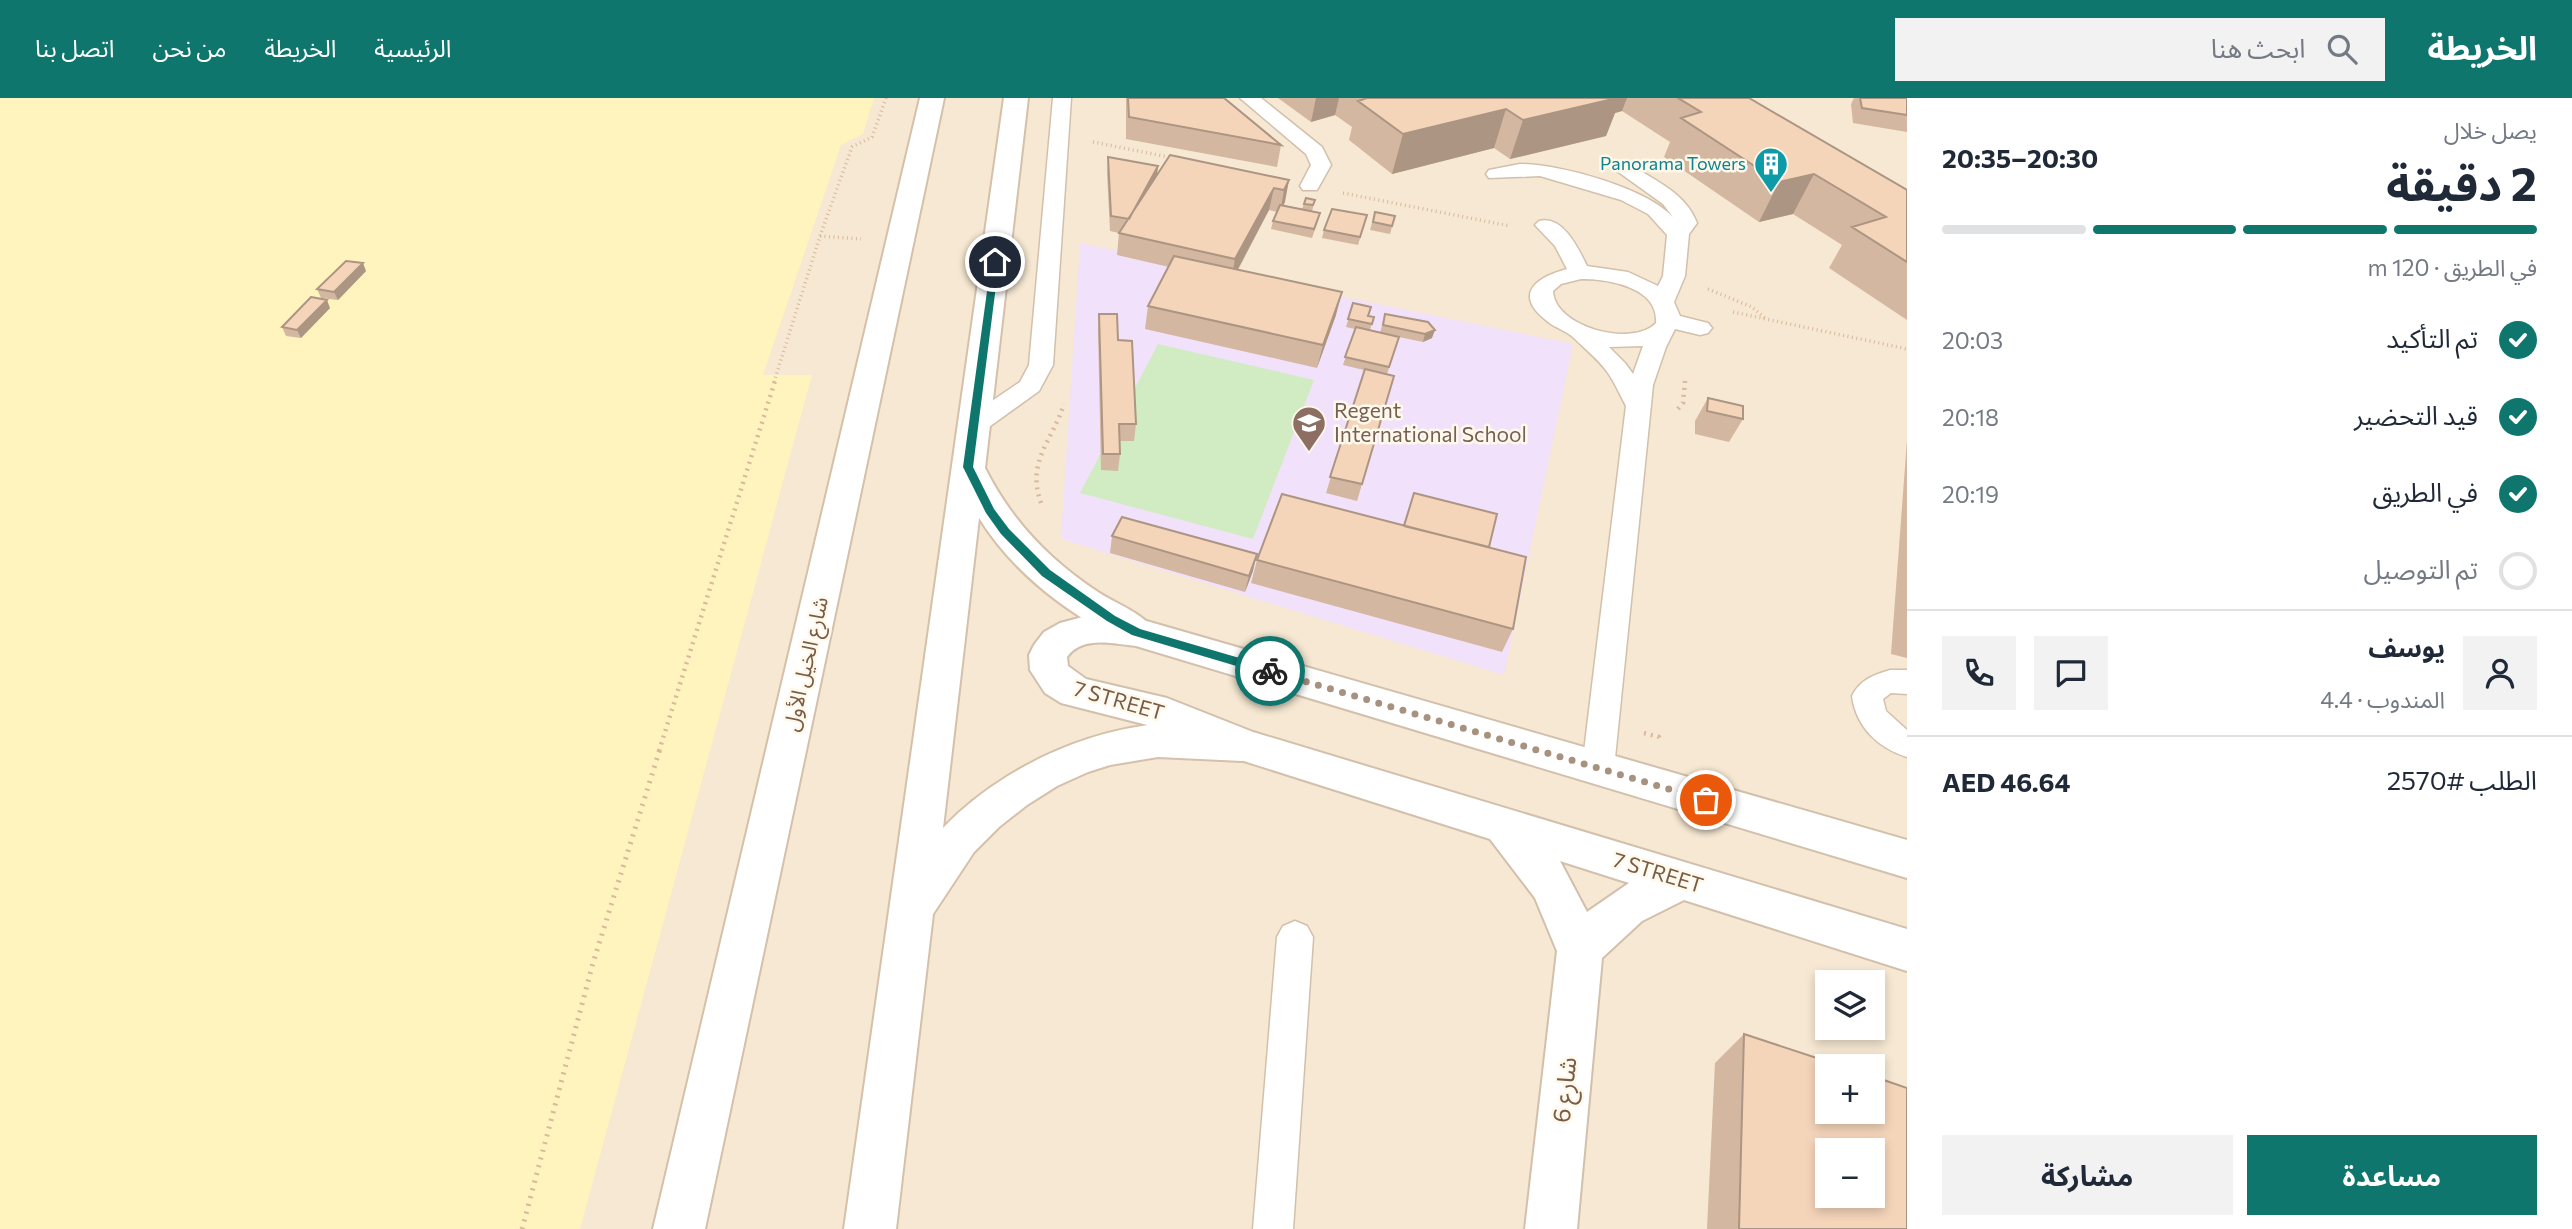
<!DOCTYPE html>
<html lang="ar">
<head>
<meta charset="utf-8">
<style>
	:root { --surface:#fff; --page:#f2f2f3; --text:#1f2937; --muted:#747a83; --line:#e0e1e3; --accent:#0f766e }
	body { margin:0; font-family:Commissioner,"Noto Sans Arabic",sans-serif; background:var(--page); color:var(--text); direction:rtl; height:100vh; display:flex; flex-direction:column; font-size:26px; white-space:nowrap }
	* { box-sizing:border-box; margin:0 }
	p { font-size:23px; color:var(--muted) }
	.icon { flex:none; width:38px; height:38px; fill:none; stroke:currentColor; stroke-width:2; stroke-linecap:round; stroke-linejoin:round }
	.map { position:relative; flex:1; overflow:hidden; direction:ltr }
	.drawer { display:flex; flex-direction:column; background:var(--surface); width:665px }
	.drawer>* { flex:none }
	.tools { position:absolute; left:1815px; top:872px; display:grid; gap:14px }
	.tools a { display:grid; place-items:center; width:70px; height:70px; border-radius:0px; background:var(--surface); box-shadow:0 4px 10px #0003; font-size:35px }
	.pin { position:absolute; display:grid; place-items:center; width:60px; height:60px; color:#fff; margin:-30px; border:4px solid #fff; border-radius:50%; box-shadow:0 2px 7px #0007 }
	.courier { position:absolute; display:grid; place-items:center; width:70px; height:70px; margin:-35px; border:5px solid #0f766e; border-radius:50%; background:#fff; color:#222; box-shadow:0 2px 9px #0007 }
	.overview em { font-style:normal; font-weight:700 }
	.overview div { display:flex; flex-direction:column-reverse }
	.overview { display:flex; align-items:center; justify-content:space-between; height:119px; padding:0 35px }
	h1 { font-size:46px; font-weight:700; line-height:52px }
	.bar { display:grid; grid-template-columns:repeat(4,1fr); gap:10px 7px; align-content:center; height:84px; padding:0 35px }
	.bar i { height:9px; border-radius:5px; background:var(--line) }
	.bar .active { background:var(--accent) }
	.bar p { grid-column:span 4 }
	.line { display:flex; align-items:center; gap:18px; padding:0 35px; border-top:2px solid var(--line) }
	.line div { flex:1 }
	.round { display:grid; place-items:center; flex:none; width:74px; height:74px; border-radius:0px; background:var(--page) }
	ol { padding:0 35px; list-style:none }
	li { display:flex; align-items:center; gap:21px; height:77px }
	li p { margin-inline-start:auto }
	li .icon { padding:7px; border-radius:50%; background:var(--accent); color:#fff; stroke-width:4 }
	li:last-child { color:var(--muted) }
	li i { width:38px; height:38px; border:4px solid var(--line); border-radius:50% }
	.primary-button { display:flex; gap:14px; margin-top:auto; padding:14px 35px }
	.primary-button a { flex:1; height:80px; border-radius:0px; background:var(--accent); color:#fff; font-size:28px; font-weight:700; line-height:80px; text-align:center }
	.primary-button a+a { background:var(--page); color:var(--text) }
	header { display:flex; align-items:center; gap:42px; box-sizing:border-box; height:98px; padding:0 35px; background:var(--accent); color:#fff }
	header strong { font-size:33px }
	nav { display:flex; gap:38px; margin-inline-start:auto; font-size:24px }
	.search { width:490px; height:63px; background:var(--page); display:flex; align-items:center; gap:18px; box-sizing:border-box; padding:0 24px; border-radius:0px; color:var(--muted); font-size:26px }
	main { display:flex; flex:1; min-height:0 }
	.map>svg:first-child { display:block }
	.residential { fill:#f6e8d2; fill-rule:evenodd }
	.education { fill:#f2e1fa }
	.green { fill:#d1ecc2 }
	.sand { fill:#fff4bd }
	.lines { fill:none; stroke-linecap:round; stroke-linejoin:round }
	.service-casing { stroke:#d2c0ac; stroke-width:3 }
	.minor-casing { stroke:#d2c0ac; stroke-width:4 }
	.secondary-casing { stroke:#d5c0aa; stroke-width:4 }
	.path-far2 { stroke:#dab89d; stroke-width:3.5; stroke-dasharray:1 3.5; stroke-linecap:butt }
	.path-far1 { stroke:#dab89d; stroke-width:4.5; stroke-dasharray:2 5; stroke-linecap:butt }
	.path { stroke:#dab89d; stroke-width:5; stroke-dasharray:2 6; stroke-linecap:butt }
	.service { fill:#fff; fill-rule:evenodd }
	.minor { fill:#fff; fill-rule:evenodd }
	.secondary { fill:#fff; fill-rule:evenodd }
	.wall { fill:#d3b7a0 }
	.shaded-wall { fill:#ac9582 }
	.building { fill:#f5d5ba; stroke:#ac9582; stroke-width:2; fill-rule:evenodd }
	.route { fill:#0f766e }
	.done { stroke:#a7927f; stroke-width:7; stroke-dasharray:0 12.6 }
	.labels { text-anchor:middle; stroke-width:5; stroke-linejoin:round; paint-order:stroke }
	.far-culture-label { font-size:18px; fill:#0d838f; stroke:#fff9ec; text-anchor:end }
	.education-label { font-size:21px; fill:#785e54; stroke:#fff9ec; text-anchor:start }
	.street-label { font-size:21px; fill:#785c48; stroke:#fff9ec }
	.near-street-label { font-size:24px; fill:#785c48; stroke:#fff9ec }
</style>
</head>
<body>
<header>
<strong>الخريطة</strong>
<div class="search"><svg class="icon" aria-label="search" viewBox="0 0 24 24"><circle cx="10" cy="10" r="6"/><path d="M15 15l6 6"/></svg>ابحث هنا</div>
<nav><a>الرئيسية</a><a>الخريطة</a><a>من نحن</a><a>اتصل بنا</a></nav>
</header>
<main>
<section class="drawer">
<div class="overview"><div><h1>2 دقيقة</h1><p>يصل خلال</p></div><em>20:30–20:35</em></div>
<div class="bar"><i class="active"></i><i class="active"></i><i class="active"></i><i></i><p>في الطريق · 120 m</p></div>
<ol>
<li><svg class="icon" aria-label="check" viewBox="0 0 24 24"><path d="M5 12l5 5 9-10"/></svg>تم التأكيد<p>20:03</p></li>
<li><svg class="icon" aria-label="check" viewBox="0 0 24 24"><path d="M5 12l5 5 9-10"/></svg>قيد التحضير<p>20:18</p></li>
<li><svg class="icon" aria-label="check" viewBox="0 0 24 24"><path d="M5 12l5 5 9-10"/></svg>في الطريق<p>20:19</p></li>
<li><i></i>تم التوصيل</li>
</ol>
<div class="line" style="height:126px"><a class="round"><svg class="icon" aria-label="person" viewBox="0 0 24 24"><circle cx="12" cy="8" r="4"/><path d="M4 21q1-7 8-7t8 7"/></svg></a><div><b>يوسف</b><p>المندوب · 4.4</p></div><a class="round"><svg class="icon" aria-label="chat" viewBox="0 0 24 24"><path d="M4 5h16v11H9l-5 4z"/></svg></a><a class="round"><svg class="icon" aria-label="phone" viewBox="0 0 24 24"><path d="M5 4h4l2 5-3 2q2 4 5 5l2-3 5 2v4C11 20 4 13 5 4z"/></svg></a></div>
<div class="line" style="height:91px"><div>الطلب #2570</div><b>AED 46.64</b></div>
<div class="primary-button"><a>مساعدة</a><a>مشاركة</a></div>
</section>
<div class="map">
<svg width="1907" height="1131" viewBox="0 0 1907 1131">
	<rect width="100%" height="100%" fill="#fef5e4"/>
	<path class="residential" d="M 0,0 L 1907,0 L 1907,1131 L 0,1131 ZM 1827,884 L 1872,884 L 1872,929 L 1827,929 ZM 1827,968 L 1872,968 L 1872,1013 L 1827,1013 ZM 1827,1052 L 1872,1052 L 1872,1097 L 1827,1097 Z"/>
	<path class="education" d="M 1080,145 L 1573,246 L 1504,577 L 1061,441 Z"/>
	<path class="green" d="M 1158,246 L 1314,282 L 1253,441 L 1080,395 Z"/>
	<path class="sand" d="M 0,0 L 874,0 L 863,36 L 841,47 L 763,277 L 812,277 L 580,1131 L 0,1131 Z"/>
	<g class="lines">
		<g class="service-casing">
			<path id="service" d="M 1053,0 L 1071,0 L 1053,267 L 1039,293 L 982,334 L 973,336 L 964,334 L 960,328 L 964,322 L 1020,284 L 1029,267 Z
				M 1240,0 L 1261,0 L 1322,49 L 1331,67 L 1317,92 L 1303,92 L 1300,88 L 1311,67 L 1306,56 Z
				M 1520,66 C 1560,66 1646,90 1673,119 L 1663,106 L 1617,73 L 1620,69 L 1634,69 C 1658,84 1686,96 1697,125 L 1689,136 L 1685,178 L 1674,204 L 1680,218 L 1708,225 L 1712,230 L 1708,235 L 1700,237 L 1675,231 L 1666,249 L 1653,287 L 1614,670 L 1609,679 L 1598,683 L 1587,679 L 1582,670 L 1626,308 C 1620,297 1615,285 1608,275 C 1599,262 1585,251 1574,240 C 1567,233 1555,230 1547,223 C 1512,196 1537,179 1567,171 L 1555,148 L 1535,127 L 1539,123 C 1563,117 1578,150 1587,168 L 1628,174 L 1658,188 L 1663,178 L 1667,137 L 1648,116 L 1621,102 L 1540,78 L 1489,80 L 1486,76 L 1489,72 ZM 1581,181 C 1608,181 1659,189 1656,225 C 1632,250 1554,229 1553,193 L 1561,186 ZM 1643,248 L 1633,276 L 1625,265 L 1609,249 Z
				M 1890,572 L 1907,572 L 1907,596 L 1891,595 L 1883,601 L 1886,613 L 1907,632 L 1907,659 C 1878,650 1856,629 1852,598 C 1860,582 1873,577 1890,572 Z
				M 1295,823 L 1307,828 L 1313,839 L 1293,1131 L 1253,1131 L 1277,839 L 1283,828 Z"/>
		</g>
		<g class="minor-casing">
			<path id="minor" d="M 1094,516 L 1136,520 L 1907,742 L 1907,780 L 1136,548 C 1114,546 1082,537 1067,559 L 1068,568 L 1086,581 L 1167,600 L 1253,634 L 1907,831 L 1907,873 L 1684,802 L 1642,823 L 1602,860 L 1577,1131 L 1525,1131 L 1557,853 L 1535,800 L 1490,741 L 1228,658 L 1159,630 L 1061,605 L 1045,595 L 1030,572 L 1029,557 L 1034,547 L 1044,534 L 1060,525 ZM 1560,763 L 1629,785 L 1587,814 Z"/>
		</g>
		<g class="secondary-casing">
			<path id="secondary" d="M 920,0 L 944,0 L 705,1131 L 653,1131 Z
				M 1004,0 L 1028,0 L 985,370 C 1011,422 1049,462 1098,494 C 1116,506 1144,515 1155,534 L 1149,544 C 1144,545 1139,548 1134,547 C 1123,546 1113,538 1104,533 C 1055,506 1009,468 979,420 L 943,730 C 1016,653 1152,601 1256,636 L 1262,647 L 1256,658 L 1242,663 L 1158,659 L 1110,667 L 1088,674 L 1057,688 L 1027,707 L 999,729 L 974,754 L 933,816 L 896,1131 L 844,1131 Z"/>
		</g>
		<path class="path-far2" d="M 1093,44 L 1173,60
			M 1343,95 L 1510,128
			M 820,138 L 861,141
			M 1708,191 L 1752,209 L 1766,221
			M 1733,214 L 1907,251
			M 774,284 L 820,138 L 852,49 L 872,39 L 886,0
			M 1685,284 L 1685,280"/>
		<path class="path-far1" d="M 1678,311 L 1683,305 L 1685,283
			M 1041,405 C 1026,363 1052,344 1064,306
			M 1644,635 L 1659,639 L 1659,643
			M 659,653 L 775,283"/>
		<path class="path" d="M 522,1131 L 593,865 L 660,651"/>
		<use href="#service" class="service"/>
		<use href="#minor" class="minor"/>
		<use href="#secondary" class="secondary"/>
	</g>
	<path class="wall" d="M 1126,0 L 1224,0 L 1281,47 L 1277,69 L 1126,41 Z
		M 1278,0 L 1749,0 L 1907,92 L 1907,222 L 1829,170 L 1842,147 L 1793,116 L 1759,124 L 1664,59 L 1670,44 L 1622,13 L 1615,15 L 1606,38 L 1510,61 L 1494,50 L 1392,76 L 1349,42 L 1352,29 L 1335,17 L 1311,24 Z
		M 1854,0 L 1907,0 L 1907,34 L 1853,25 L 1851,6 Z
		M 1108,59 L 1158,68 L 1157,78 L 1289,82 L 1283,108 L 1302,111 L 1304,106 L 1315,102 L 1312,113 L 1318,123 L 1312,140 L 1271,131 L 1273,123 L 1277,114 L 1269,112 L 1238,172 L 1336,217 L 1317,270 L 1145,231 L 1148,208 L 1169,169 L 1117,157 L 1119,135 L 1110,133 L 1107,75 Z
		M 1375,114 L 1395,118 L 1390,136 L 1370,132 Z
		M 1367,117 L 1358,147 L 1322,140 L 1324,132 Z
		M 366,173 L 338,202 L 321,200 L 317,191 Z
		M 1353,205 L 1368,218 L 1374,219 L 1370,232 L 1380,235 L 1385,216 L 1428,224 L 1432,240 L 1423,244 L 1399,239 L 1387,276 L 1394,278 L 1357,403 L 1326,395 L 1364,272 L 1343,267 L 1355,231 L 1346,229 Z
		M 330,210 L 301,240 L 286,238 L 282,229 Z
		M 1099,216 L 1136,326 L 1134,343 L 1120,343 L 1120,356 L 1118,373 L 1101,372 L 1098,232 Z
		M 1708,300 L 1743,321 L 1729,344 L 1695,336 L 1695,323 Z
		M 1907,342 L 1907,560 L 1891,556 Z
		M 1414,395 L 1489,449 L 1513,531 L 1502,554 L 1251,485 L 1257,462 L 1403,427 Z
		M 1112,438 L 1253,473 L 1245,494 L 1110,455 Z
		M 1744,936 L 1907,1131 L 1707,1131 L 1715,965 Z"/>
	<path class="shaded-wall" d="M 1316,0 L 1339,0 L 1335,17 L 1311,24 Z
		M 1589,0 L 1627,0 L 1622,13 L 1615,15 L 1606,38 L 1510,61 L 1523,22 Z
		M 1506,11 L 1494,50 L 1392,76 L 1403,36 Z
		M 1158,68 L 1156,84 L 1129,121 Z
		M 1814,76 L 1793,116 L 1759,124 L 1779,84 Z
		M 1289,82 L 1285,104 L 1280,115 L 1284,92 Z
		M 1274,90 L 1269,112 L 1231,184 L 1235,161 Z
		M 363,165 L 366,173 L 338,202 L 334,194 Z
		M 1342,194 L 1336,217 L 1317,270 L 1323,247 Z
		M 327,202 L 330,210 L 301,240 L 297,232 Z
		M 1435,232 L 1432,240 L 1423,244 L 1425,236 Z
		M 1257,456 L 1253,473 L 1245,494 L 1249,478 Z"/>
	<path class="building" d="M 1128,0 L 1224,0 L 1281,47 L 1129,19 Z
		M 1367,0 L 1617,0 L 1523,22 L 1506,11 L 1403,36 L 1358,3 Z
		M 1678,0 L 1749,0 L 1907,92 L 1907,164 L 1852,129 L 1886,119 L 1814,76 L 1779,84 L 1681,20 L 1701,14 Z
		M 1860,0 L 1907,0 L 1907,17 L 1862,10 Z
		M 1170,57 L 1289,82 L 1284,92 L 1274,90 L 1235,161 L 1119,135 Z
		M 1108,59 L 1158,68 L 1129,121 L 1111,118 Z
		M 1306,100 L 1315,102 L 1313,107 L 1304,106 Z
		M 1280,107 L 1320,115 L 1314,131 L 1273,123 Z
		M 1332,111 L 1367,117 L 1360,139 L 1324,132 Z
		M 1375,114 L 1395,118 L 1392,128 L 1373,124 Z
		M 1174,158 L 1342,194 L 1323,247 L 1148,208 Z
		M 346,163 L 363,165 L 334,194 L 317,191 Z
		M 311,199 L 327,202 L 297,232 L 282,229 Z
		M 1353,205 L 1371,209 L 1368,218 L 1374,219 L 1372,226 L 1348,221 Z
		M 1099,216 L 1117,216 L 1118,242 L 1132,243 L 1136,326 L 1119,326 L 1120,356 L 1103,356 Z
		M 1385,216 L 1428,224 L 1435,232 L 1425,236 L 1383,227 Z
		M 1356,229 L 1399,239 L 1389,269 L 1345,259 Z
		M 1365,271 L 1394,278 L 1362,386 L 1330,379 Z
		M 1708,300 L 1743,308 L 1743,321 L 1707,313 Z
		M 1414,395 L 1497,416 L 1489,449 L 1404,428 Z
		M 1282,396 L 1526,459 L 1513,531 L 1257,462 Z
		M 1122,419 L 1257,456 L 1249,478 L 1112,438 Z
		M 1744,936 L 1841,968 L 1827,968 L 1827,1013 L 1872,1013 L 1872,978 L 1907,990 L 1907,1131 L 1739,1131 ZM 1827,1052 L 1872,1052 L 1872,1097 L 1827,1097 Z"/>
	<path class="route" d="M 995,161 L 999,164 L 973,369 L 994,411 L 1009,431 L 1050,472 L 1115,518 L 1140,531 L 1274,570 L 1274,577 L 1270,578 L 1132,537 L 1107,523 L 1042,478 L 1001,436 L 986,415 L 963,369 L 991,164 Z"/>
	<g class="lines">
		<path class="done" d="M 1270,573 L 1706,702"/>
	</g>
	<defs>
		<g id="building-pin" transform="scale(1.75)"><path d="M0 17L-7.5 6A9.5 9.5 0 1 1 7.5 6Z" fill="#0f9aa8" stroke="#fff9ec"/><path d="M-4-6H4V6H1V3H-1V6H-4ZM-2.5-4.3h1.7v1.8h-1.7ZM.8-4.3h1.7v1.8H.8ZM-2.5-1h1.7V.8h-1.7ZM.8-1h1.7V.8H.8Z" fill="#fff"/></g>
		<g id="school-pin" transform="scale(1.75)"><path d="M0 17L-7.5 6A9.5 9.5 0 1 1 7.5 6Z" fill="#8d6e63" stroke="#fff9ec"/><path d="M0-5L7-2L0 1L-7-2ZM-4 1L0 2.5L4 1V4Q0 6-4 4Z" fill="#fff"/></g>
	</defs>
	<g fill-rule="evenodd">
		<use href="#building-pin" x="1771" y="66"/>
		<use href="#school-pin" x="1309" y="325"/>
	</g>
	<g class="labels">
		<g class="far-culture-label">
			<text x="1746" y="72">Panorama Towers</text>
		</g>
		<g class="education-label">
			<text x="1334" y="320">Regent<tspan x="1334" dy="24">International School</tspan></text>
		</g>
		<g class="street-label">
			<text transform="translate(806 566) rotate(-77)" y="7">شارع الخيل الأول</text>
			<text transform="translate(1119 603) rotate(16)" y="7">7 STREET</text>
			<text transform="translate(1658 775) rotate(17)" y="7">7 STREET</text>
		</g>
		<g class="near-street-label">
			<text transform="translate(1565 992) rotate(-84)" y="8">شارع 6</text>
		</g>
	</g>
</svg>
<div class="tools">
<a><svg class="icon" aria-label="layers" viewBox="0 0 24 24"><path d="M12 4l9 5-9 5-9-5zM3 14l9 5 9-5"/></svg></a>
<a>+</a>
<a>−</a>
</div>
<div class="pin" style="left:1706px;top:702px;background:#ea580c"><svg class="icon" aria-label="bag" viewBox="0 0 24 24"><path d="M5 8h14l-1 12H6zM9 8a3 3 0 0 1 6 0"/></svg></div>
<div class="pin" style="left:995px;top:164px;background:#1f2937"><svg class="icon" aria-label="home" viewBox="0 0 24 24"><path d="M3 11l9-7 9 7M6 9v11h12V9"/></svg></div>
<div class="courier" style="left:1270px;top:573px"><svg class="icon" aria-label="bike" viewBox="0 0 24 24"><circle cx="6" cy="16" r="4"/><circle cx="18" cy="16" r="4"/><path d="M6 16l4-8h5l3 8M10 8l3 8H6M13 5h3"/></svg></div>
</div>
</main>
</body>
</html>
